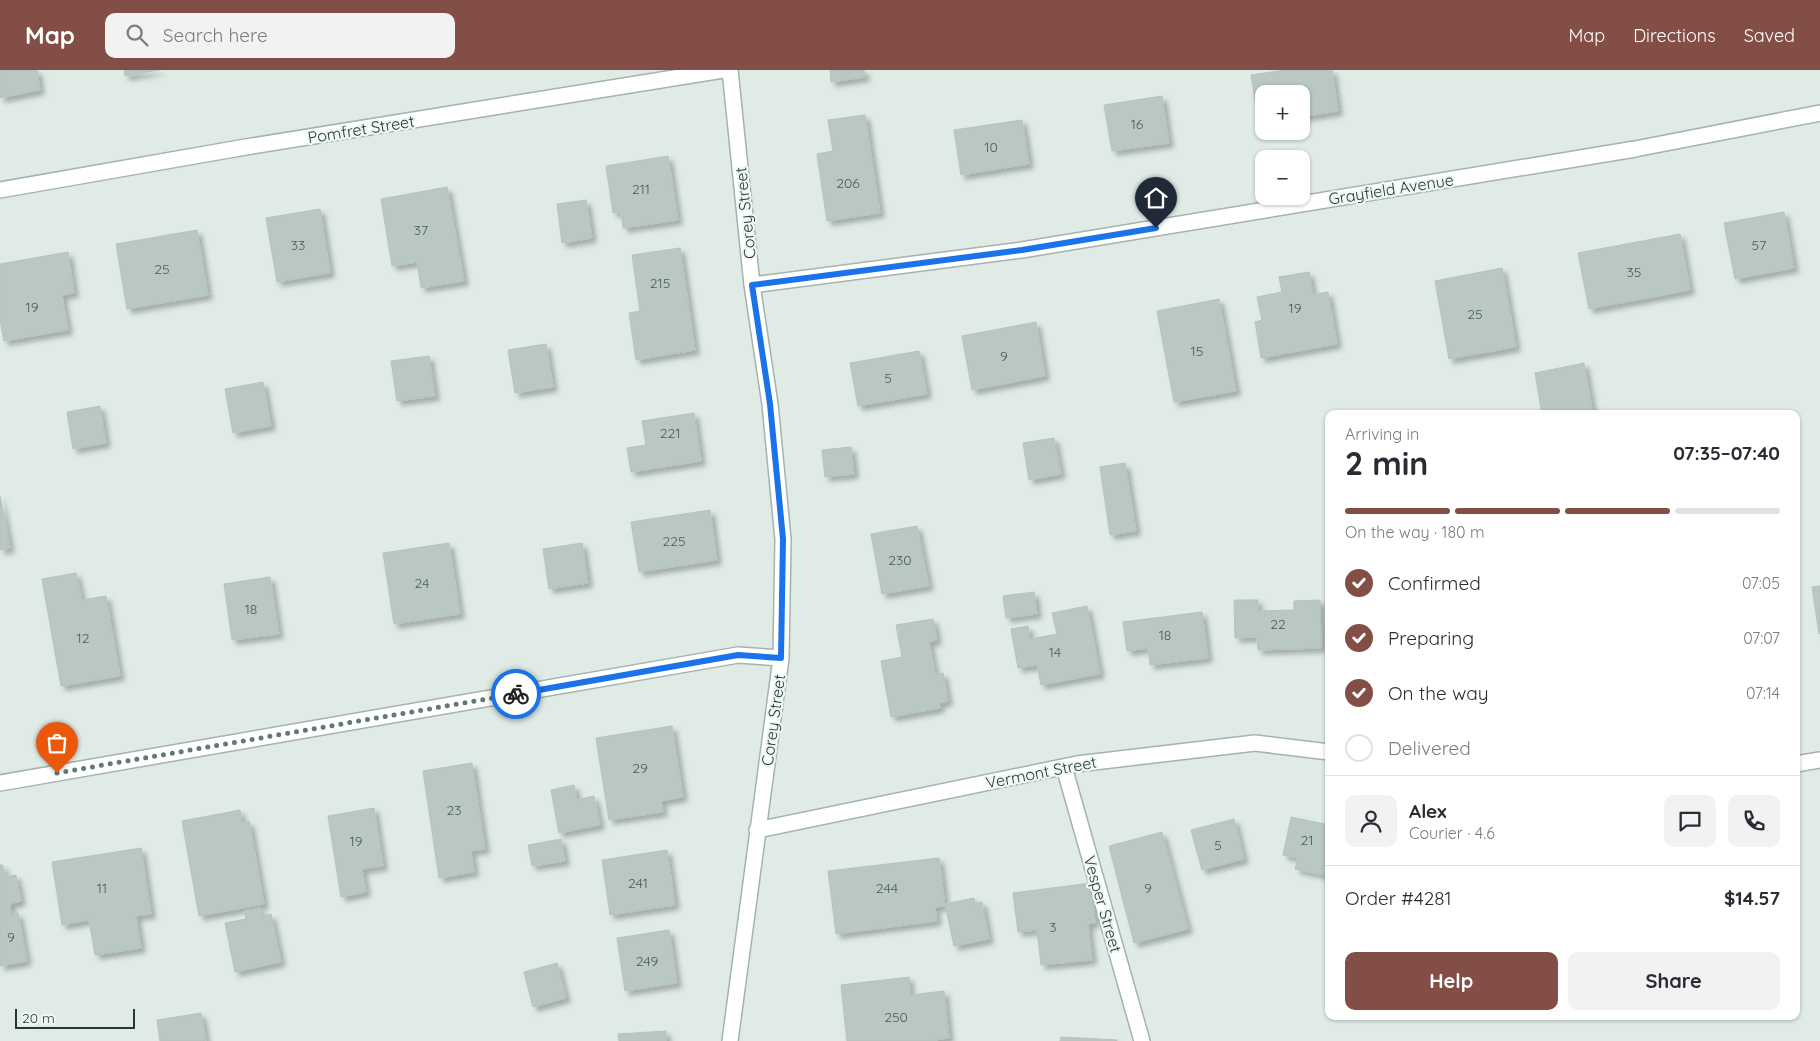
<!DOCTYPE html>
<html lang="en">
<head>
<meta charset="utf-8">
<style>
	:root { --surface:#fff; --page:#f2f2f3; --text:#2b2b33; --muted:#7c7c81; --line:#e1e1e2; --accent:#834e45 }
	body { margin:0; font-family:Quicksand,sans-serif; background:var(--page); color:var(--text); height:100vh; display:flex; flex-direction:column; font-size:19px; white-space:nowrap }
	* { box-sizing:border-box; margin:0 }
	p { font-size:16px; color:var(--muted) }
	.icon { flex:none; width:28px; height:28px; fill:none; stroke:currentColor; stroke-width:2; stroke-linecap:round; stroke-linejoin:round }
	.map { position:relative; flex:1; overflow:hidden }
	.details { position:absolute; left:1325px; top:340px; width:475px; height:610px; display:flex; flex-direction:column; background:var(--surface); border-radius:10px; box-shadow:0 1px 4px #0004 }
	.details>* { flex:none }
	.buttons { position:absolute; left:1255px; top:15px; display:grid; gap:10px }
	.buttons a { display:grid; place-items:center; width:55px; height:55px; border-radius:10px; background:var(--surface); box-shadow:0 1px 4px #0004; font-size:25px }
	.scale { position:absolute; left:15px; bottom:12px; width:120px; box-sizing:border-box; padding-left:5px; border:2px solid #213b33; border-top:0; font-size:14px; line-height:18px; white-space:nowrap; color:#213b33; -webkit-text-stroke:4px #f1f8f4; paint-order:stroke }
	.pin { position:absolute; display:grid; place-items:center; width:42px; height:42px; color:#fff; margin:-51px -21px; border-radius:50% 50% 50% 0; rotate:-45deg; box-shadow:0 0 5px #0007 }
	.pin .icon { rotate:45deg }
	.courier { position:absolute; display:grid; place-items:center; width:50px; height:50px; margin:-25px; border:4px solid #1a73e8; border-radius:50%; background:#fff; color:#222; box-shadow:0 1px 6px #0007 }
	.overview em { font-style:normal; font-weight:700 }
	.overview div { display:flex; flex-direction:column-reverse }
	.overview { display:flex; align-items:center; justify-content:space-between; height:85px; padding:0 20px }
	h1 { font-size:32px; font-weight:700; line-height:38px }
	.bar { display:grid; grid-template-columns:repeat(4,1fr); gap:8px 5px; align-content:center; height:60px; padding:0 20px }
	.bar i { height:6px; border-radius:4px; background:var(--line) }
	.bar .current { background:var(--accent) }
	.bar p { grid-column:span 4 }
	.line { display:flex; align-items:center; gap:12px; padding:0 20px; border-top:1px solid var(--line) }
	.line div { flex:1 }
	.round { display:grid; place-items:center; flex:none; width:52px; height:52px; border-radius:10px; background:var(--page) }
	ol { padding:0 20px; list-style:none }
	li { display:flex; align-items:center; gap:15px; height:55px }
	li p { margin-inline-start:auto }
	li .icon { padding:5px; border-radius:50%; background:var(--accent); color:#fff; stroke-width:4 }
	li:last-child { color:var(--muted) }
	li i { width:28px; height:28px; border:2px solid var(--line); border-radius:50% }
	.button { display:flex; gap:10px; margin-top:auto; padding:10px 20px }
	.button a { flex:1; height:58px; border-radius:10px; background:var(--accent); color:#fff; font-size:20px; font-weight:700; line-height:58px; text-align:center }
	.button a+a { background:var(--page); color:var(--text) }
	header { display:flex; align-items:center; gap:30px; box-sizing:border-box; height:70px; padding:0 25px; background:var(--accent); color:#fff }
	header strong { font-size:24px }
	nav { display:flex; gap:28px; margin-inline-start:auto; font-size:18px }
	.search { width:350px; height:45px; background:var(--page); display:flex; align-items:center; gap:12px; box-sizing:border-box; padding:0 18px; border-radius:10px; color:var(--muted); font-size:19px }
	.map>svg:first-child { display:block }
	.building { fill:#b9c8c2; stroke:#b3c4bc; filter:url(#shadow) }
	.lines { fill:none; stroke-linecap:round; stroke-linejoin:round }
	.minor-casing { stroke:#a3b3ad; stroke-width:18 }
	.minor { stroke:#fff; stroke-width:15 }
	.done { stroke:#647972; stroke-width:5; stroke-dasharray:0 9 }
	.route { stroke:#1a73e8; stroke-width:6 }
	.labels { text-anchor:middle; stroke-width:4.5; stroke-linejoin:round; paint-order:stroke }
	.number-label { font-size:14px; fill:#475e57 }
	.street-label { font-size:16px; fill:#213b33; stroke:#f1f8f4 }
</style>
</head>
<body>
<header>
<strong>Map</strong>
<div class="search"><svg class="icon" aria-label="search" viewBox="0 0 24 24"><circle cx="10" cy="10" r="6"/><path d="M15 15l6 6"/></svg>Search here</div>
<nav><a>Map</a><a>Directions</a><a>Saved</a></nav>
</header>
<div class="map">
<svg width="1820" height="971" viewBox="0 0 1820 971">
	<defs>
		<filter id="shadow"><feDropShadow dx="4.5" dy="4.5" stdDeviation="2.5" flood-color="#0004"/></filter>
	</defs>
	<rect width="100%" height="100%" fill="#e0ebe6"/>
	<path class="building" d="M 0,0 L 37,0 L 40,20 L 0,28 Z
		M 124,0 L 159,0 L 125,6 Z
		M 830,0 L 864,0 L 865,7 L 831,12 Z
		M 1285,0 L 1332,0 L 1338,41 L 1301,47 L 1301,24 L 1264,24 L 1264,53 L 1259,54 L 1251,5 Z
		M 1162,26 L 1169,73 L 1112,81 L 1104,35 Z
		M 865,45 L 880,143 L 827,151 L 817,84 L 833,81 L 828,50 Z
		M 1022,50 L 1029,94 L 961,105 L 954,60 Z
		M 668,86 L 678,150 L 623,158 L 621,142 L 613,143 L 606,96 Z
		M 447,117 L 464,211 L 421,218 L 417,192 L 392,196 L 381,129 Z
		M 586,130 L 592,168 L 562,173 L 557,134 Z
		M 320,139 L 330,203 L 277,212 L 266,148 Z
		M 1784,142 L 1794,198 L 1735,209 L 1724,153 Z
		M 197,160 L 208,225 L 127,239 L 116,174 Z
		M 1680,164 L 1690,220 L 1589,239 L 1578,183 Z
		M 680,178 L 695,280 L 636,290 L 629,243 L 640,241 L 632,185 Z
		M 68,182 L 74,223 L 62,225 L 68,260 L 4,271 L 0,250 L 0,194 Z
		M 1502,198 L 1516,277 L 1449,289 L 1435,211 Z
		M 1309,202 L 1313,225 L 1328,222 L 1337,274 L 1261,288 L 1255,252 L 1262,250 L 1257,227 L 1282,222 L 1279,207 Z
		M 1219,229 L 1236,321 L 1174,332 L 1157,241 Z
		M 1036,252 L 1045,306 L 972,320 L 962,266 Z
		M 546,274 L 553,317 L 515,323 L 508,280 Z
		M 919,281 L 927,324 L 858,336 L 850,293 Z
		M 429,286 L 435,326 L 397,331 L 391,291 Z
		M 1584,293 L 1593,344 L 1542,344 L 1535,303 Z
		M 263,312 L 271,356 L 233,363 L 225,319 Z
		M 100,336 L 106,373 L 73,379 L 67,342 Z
		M 694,343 L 701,391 L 631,402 L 627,378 L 646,375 L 642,351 Z
		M 1054,368 L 1061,404 L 1029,410 L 1023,373 Z
		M 851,377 L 854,404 L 825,407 L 822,380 Z
		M 1125,393 L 1136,461 L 1110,465 L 1100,397 Z
		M 0,426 L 10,478 L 0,480 Z
		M 710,440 L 717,490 L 639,502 L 631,452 Z
		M 917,456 L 929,516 L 882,524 L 871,464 Z
		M 449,473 L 460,544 L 394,554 L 383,483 Z
		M 582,473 L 588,513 L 549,519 L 543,479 Z
		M 76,503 L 82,530 L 106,526 L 120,606 L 61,616 L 42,509 Z
		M 270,507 L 279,564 L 232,570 L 224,514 Z
		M 1820,516 L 1820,563 L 1819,564 L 1812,517 Z
		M 1034,522 L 1037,544 L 1006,548 L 1003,526 Z
		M 1234,530 L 1258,530 L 1258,541 L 1294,540 L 1294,531 L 1320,530 L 1321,578 L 1258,580 L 1257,567 L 1235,568 Z
		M 1087,536 L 1100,604 L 1041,615 L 1037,595 L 1018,598 L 1011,559 L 1028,556 L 1030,569 L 1057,564 L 1052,543 Z
		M 1202,542 L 1208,588 L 1150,595 L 1148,578 L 1127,581 L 1123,552 Z
		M 933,549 L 937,570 L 929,572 L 935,604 L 943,603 L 948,631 L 939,633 L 940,638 L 891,647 L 881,591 L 902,587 L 896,555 Z
		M 672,656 L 683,727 L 661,731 L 663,742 L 609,750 L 596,668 Z
		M 472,693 L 485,779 L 471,781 L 474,802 L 439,808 L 423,701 Z
		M 574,715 L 577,730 L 594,726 L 600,755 L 559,763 L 551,720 Z
		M 374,738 L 383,796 L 362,799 L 366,822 L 341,827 L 328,746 Z
		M 240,740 L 242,753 L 249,751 L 264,834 L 199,846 L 182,751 Z
		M 1291,747 L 1329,755 L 1329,806 L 1295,799 L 1298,788 L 1283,785 Z
		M 1234,749 L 1244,789 L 1202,800 L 1191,760 Z
		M 1162,762 L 1188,859 L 1134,873 L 1109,776 Z
		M 561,769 L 565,791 L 532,796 L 528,775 Z
		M 141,778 L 151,844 L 136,846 L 141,878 L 95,885 L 89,850 L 62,855 L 52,792 Z
		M 667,780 L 675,835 L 610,845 L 602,790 Z
		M 939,788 L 945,836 L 935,837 L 937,851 L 836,864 L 828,801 Z
		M 0,795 L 3,795 L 5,807 L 16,805 L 21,831 L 10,834 L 11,844 L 18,843 L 27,891 L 0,896 Z
		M 1091,813 L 1095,853 L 1088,854 L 1092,890 L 1041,895 L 1037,860 L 1018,862 L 1013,823 Z
		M 974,828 L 975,834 L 982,832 L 989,869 L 954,876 L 945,834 Z
		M 260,838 L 262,847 L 271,844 L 281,892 L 235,902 L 225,853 L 246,849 L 244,841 Z
		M 669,860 L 677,913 L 625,921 L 617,868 Z
		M 557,893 L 566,928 L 533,937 L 524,902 Z
		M 909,907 L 910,925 L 944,921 L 949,968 L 927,971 L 847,971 L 841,915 Z
		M 201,943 L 206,971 L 160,971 L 157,950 Z
		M 666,961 L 666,971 L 619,971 L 618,964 Z
		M 1061,967 L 1117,970 L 1117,971 L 1060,971 Z"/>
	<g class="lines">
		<g class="minor-casing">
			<path id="minor" d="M 730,0 L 752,215 L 770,334 L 783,469 L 781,588 L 730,971
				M 0,120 L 240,78 L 723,0
				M 752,215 L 1022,180 L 1635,79 L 1820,43
				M 1796,694 L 1820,690
				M 1064,697 L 1142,971
				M 0,713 L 738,585 L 781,588
				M 757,760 L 1077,694 L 1255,673 L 1329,682"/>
		</g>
		<use href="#minor" class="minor"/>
	</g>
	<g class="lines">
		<path class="done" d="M 57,703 L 516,624"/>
		<path class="route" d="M 516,624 L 738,585 L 781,588 L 783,469 L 770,334 L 752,215 L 1022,180 L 1156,158"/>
	</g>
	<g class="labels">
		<g class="number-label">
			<text x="1137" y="59">16</text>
			<text x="991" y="82">10</text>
			<text x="848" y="118">206</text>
			<text x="641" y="124">211</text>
			<text x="421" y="165">37</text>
			<text x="298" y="180">33</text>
			<text x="1759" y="180">57</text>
			<text x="162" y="204">25</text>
			<text x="1634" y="207">35</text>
			<text x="660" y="218">215</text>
			<text x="32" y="242">19</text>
			<text x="1295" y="243">19</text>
			<text x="1475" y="249">25</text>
			<text x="1197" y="286">15</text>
			<text x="1004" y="291">9</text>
			<text x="888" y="313">5</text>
			<text x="670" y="368">221</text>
			<text x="674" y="476">225</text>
			<text x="900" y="495">230</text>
			<text x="422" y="518">24</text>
			<text x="251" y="544">18</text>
			<text x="1278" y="559">22</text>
			<text x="1165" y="570">18</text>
			<text x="83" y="573">12</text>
			<text x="1055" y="587">14</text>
			<text x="640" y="703">29</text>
			<text x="454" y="745">23</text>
			<text x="1307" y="775">21</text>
			<text x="356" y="776">19</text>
			<text x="1218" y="780">5</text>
			<text x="638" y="818">241</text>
			<text x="102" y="823">11</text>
			<text x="887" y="823">244</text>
			<text x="1148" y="823">9</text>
			<text x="1053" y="862">3</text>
			<text x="11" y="872">9</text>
			<text x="647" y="896">249</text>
			<text x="896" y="952">250</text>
		</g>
		<g class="street-label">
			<text transform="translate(361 59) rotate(-9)" y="6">Pomfret Street</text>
			<text transform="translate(1391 119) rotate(-9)" y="6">Grayfield Avenue</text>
			<text transform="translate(745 143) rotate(-96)" y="6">Corey Street</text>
			<text transform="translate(773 650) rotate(-82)" y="6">Corey Street</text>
			<text transform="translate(1041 702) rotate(-11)" y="6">Vermont Street</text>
			<text transform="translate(1103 834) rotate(74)" y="6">Vesper Street</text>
		</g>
	</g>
</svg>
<div class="buttons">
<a>+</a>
<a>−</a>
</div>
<div class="scale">20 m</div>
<div class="pin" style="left:57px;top:703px;background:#ea580c"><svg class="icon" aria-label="bag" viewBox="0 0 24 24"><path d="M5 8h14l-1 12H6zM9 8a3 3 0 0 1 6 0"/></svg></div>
<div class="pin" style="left:1156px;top:158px;background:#1f2937"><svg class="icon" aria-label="home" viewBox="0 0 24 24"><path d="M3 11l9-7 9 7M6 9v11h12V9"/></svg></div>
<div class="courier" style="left:516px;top:624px"><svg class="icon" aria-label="bike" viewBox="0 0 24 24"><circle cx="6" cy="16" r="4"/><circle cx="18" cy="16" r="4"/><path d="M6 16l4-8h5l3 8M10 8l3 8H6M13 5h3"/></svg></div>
<section class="details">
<div class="overview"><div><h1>2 min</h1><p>Arriving in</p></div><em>07:35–07:40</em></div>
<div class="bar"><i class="current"></i><i class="current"></i><i class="current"></i><i></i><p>On the way · 180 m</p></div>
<ol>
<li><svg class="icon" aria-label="check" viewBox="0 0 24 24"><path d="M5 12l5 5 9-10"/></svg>Confirmed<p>07:05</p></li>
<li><svg class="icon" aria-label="check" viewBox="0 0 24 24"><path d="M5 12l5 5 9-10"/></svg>Preparing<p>07:07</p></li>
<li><svg class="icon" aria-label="check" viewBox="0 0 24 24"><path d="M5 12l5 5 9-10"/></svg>On the way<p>07:14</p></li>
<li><i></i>Delivered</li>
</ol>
<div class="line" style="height:90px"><a class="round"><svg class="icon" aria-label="person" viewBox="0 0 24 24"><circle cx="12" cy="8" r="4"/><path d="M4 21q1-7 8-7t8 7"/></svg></a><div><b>Alex</b><p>Courier · 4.6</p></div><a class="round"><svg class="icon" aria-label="chat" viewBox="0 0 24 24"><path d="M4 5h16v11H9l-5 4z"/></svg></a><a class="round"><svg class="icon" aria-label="phone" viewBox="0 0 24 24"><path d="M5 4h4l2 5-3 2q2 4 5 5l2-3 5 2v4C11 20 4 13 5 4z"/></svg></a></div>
<div class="line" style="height:65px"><div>Order #4281</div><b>$14.57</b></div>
<div class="button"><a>Help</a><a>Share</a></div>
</section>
</div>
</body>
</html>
